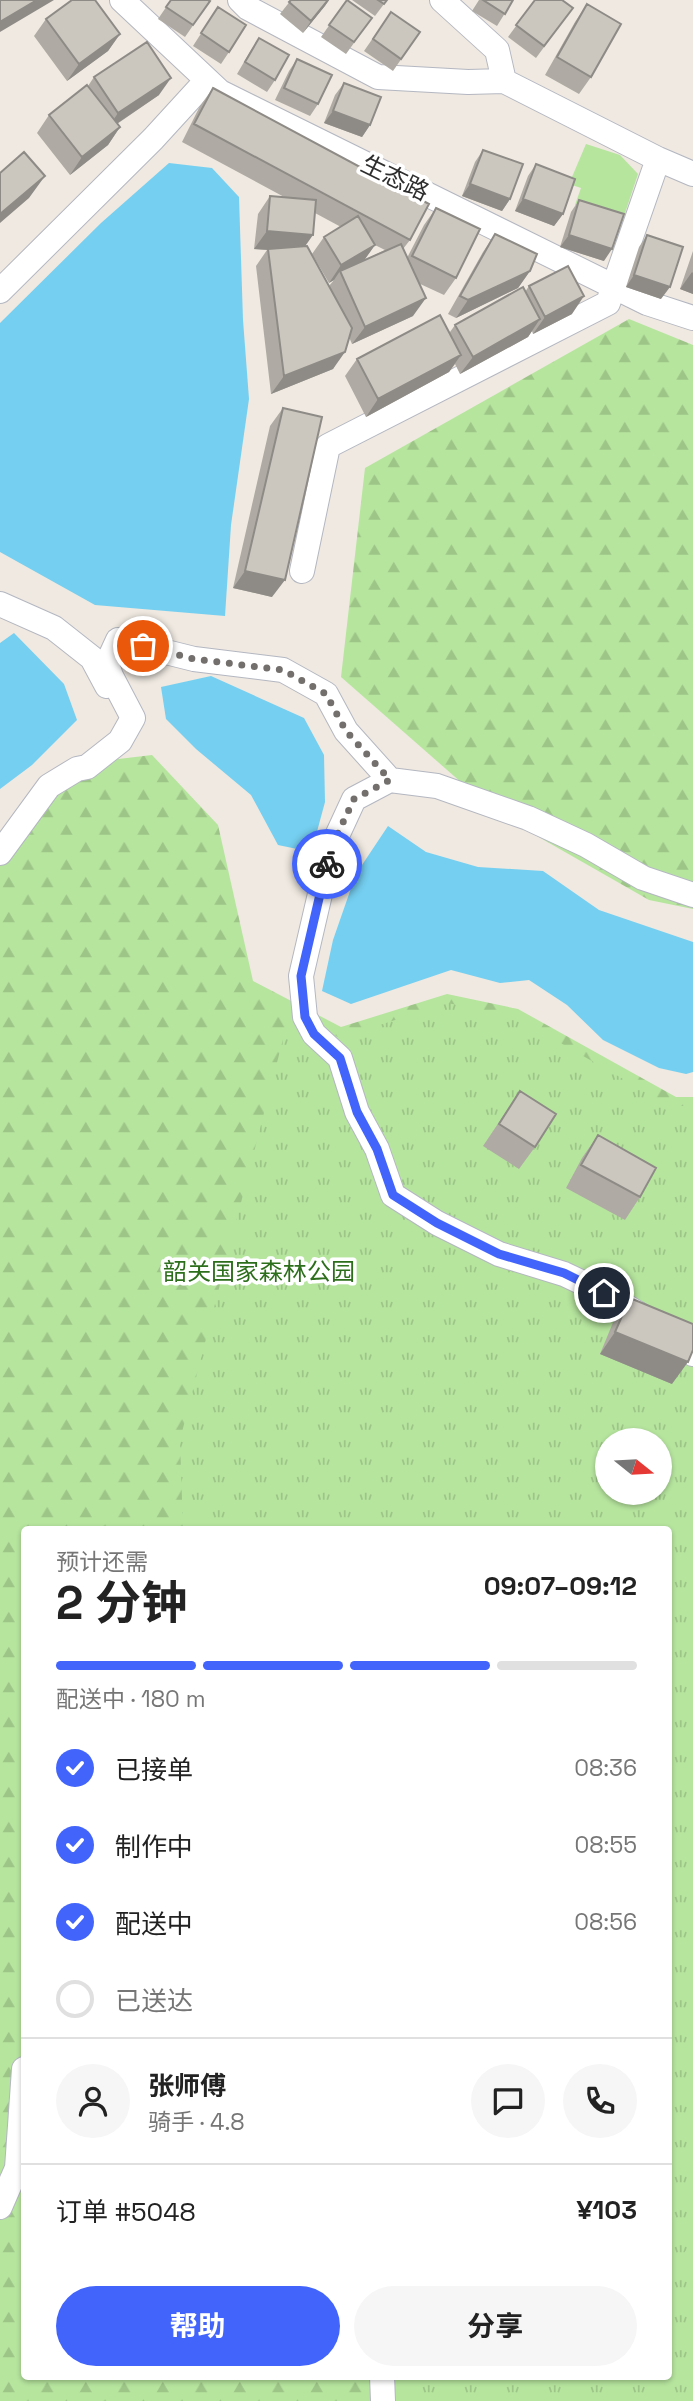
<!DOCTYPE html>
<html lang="zh">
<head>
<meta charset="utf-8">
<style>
	:root { --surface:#fff; --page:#f6f6f6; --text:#222; --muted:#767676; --line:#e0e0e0; --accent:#4264fb }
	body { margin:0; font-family:"Space Grotesk","Noto Sans SC",sans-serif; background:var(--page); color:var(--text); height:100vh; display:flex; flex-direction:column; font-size:26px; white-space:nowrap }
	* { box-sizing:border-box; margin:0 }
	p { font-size:23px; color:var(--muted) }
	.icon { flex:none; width:38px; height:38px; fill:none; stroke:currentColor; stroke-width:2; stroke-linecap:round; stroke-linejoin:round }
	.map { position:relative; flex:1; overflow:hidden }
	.panel { position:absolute; left:21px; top:1526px; width:651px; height:854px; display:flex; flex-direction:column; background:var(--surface); border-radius:7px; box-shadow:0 2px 5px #0004 }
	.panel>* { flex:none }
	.needle { width:46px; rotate:108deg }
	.controls { position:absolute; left:595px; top:1428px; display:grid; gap:14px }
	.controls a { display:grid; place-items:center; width:77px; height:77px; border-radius:50%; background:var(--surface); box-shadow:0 2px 5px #0004; font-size:35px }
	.pin { position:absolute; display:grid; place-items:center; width:60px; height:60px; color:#fff; margin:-30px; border:4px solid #fff; border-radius:50%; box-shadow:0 2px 7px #0007 }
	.courier { position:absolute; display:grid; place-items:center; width:70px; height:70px; margin:-35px; border:5px solid #4264fb; border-radius:50%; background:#fff; color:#222; box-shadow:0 2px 9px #0007 }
	.head em { font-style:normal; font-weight:700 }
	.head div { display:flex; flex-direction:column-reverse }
	.head { display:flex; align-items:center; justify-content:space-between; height:119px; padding:0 35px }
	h1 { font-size:46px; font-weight:700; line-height:52px }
	.bar { display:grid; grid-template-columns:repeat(4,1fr); gap:10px 7px; align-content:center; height:84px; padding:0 35px }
	.bar i { height:9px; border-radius:5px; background:var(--line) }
	.bar .active { background:var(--accent) }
	.bar p { grid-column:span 4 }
	.line { display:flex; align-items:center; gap:18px; padding:0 35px; border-top:2px solid var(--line) }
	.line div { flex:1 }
	.round { display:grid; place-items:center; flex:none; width:74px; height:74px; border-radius:37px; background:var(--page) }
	ol { padding:0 35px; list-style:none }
	li { display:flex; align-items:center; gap:21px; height:77px }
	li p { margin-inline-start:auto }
	li .icon { padding:7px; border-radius:50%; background:var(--accent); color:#fff; stroke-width:4 }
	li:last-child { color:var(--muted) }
	li i { width:38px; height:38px; border:4px solid var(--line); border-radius:50% }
	.cta { display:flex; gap:14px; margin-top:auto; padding:14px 35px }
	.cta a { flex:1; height:80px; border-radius:42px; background:var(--accent); color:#fff; font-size:28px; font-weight:700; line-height:80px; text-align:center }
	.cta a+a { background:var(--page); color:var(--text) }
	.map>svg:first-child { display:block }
	.forest { fill:url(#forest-firs); fill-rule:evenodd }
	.park { fill:url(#park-tufts); fill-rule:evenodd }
	.garden { fill:#b6e59e }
	.water { fill:#75cff0 }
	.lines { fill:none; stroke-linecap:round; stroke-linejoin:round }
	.minor-casing { stroke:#b4b7c1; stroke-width:26 }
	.minor { stroke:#fff; stroke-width:24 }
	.wall { fill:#afaba4; fill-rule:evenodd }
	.shaded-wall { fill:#8e8b86 }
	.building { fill:#cbc7bf; stroke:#8e8b86; stroke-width:2 }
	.done { stroke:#726f6d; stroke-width:7; stroke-dasharray:0 12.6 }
	.route { stroke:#4264fb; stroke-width:9 }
	.labels { text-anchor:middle; stroke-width:7; stroke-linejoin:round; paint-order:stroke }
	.street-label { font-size:24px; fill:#2e2e2e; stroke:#fff }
	.park-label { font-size:24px; fill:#2c6e1b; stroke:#fff }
</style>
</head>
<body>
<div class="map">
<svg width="693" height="2401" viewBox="0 0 693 2401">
	<defs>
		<pattern id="forest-firs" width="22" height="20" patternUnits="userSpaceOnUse" patternTransform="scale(1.75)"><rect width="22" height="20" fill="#b6e59e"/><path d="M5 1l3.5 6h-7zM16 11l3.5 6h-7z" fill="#9dc588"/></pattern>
		<pattern id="park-tufts" width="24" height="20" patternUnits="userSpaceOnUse" patternTransform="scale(1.75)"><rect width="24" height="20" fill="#b6e59e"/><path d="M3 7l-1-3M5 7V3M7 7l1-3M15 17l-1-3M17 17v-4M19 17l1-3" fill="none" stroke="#9dc588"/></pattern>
	</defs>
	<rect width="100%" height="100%" fill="#efe9e1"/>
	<path class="forest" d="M 629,319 L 693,345 L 693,909 L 649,900 L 495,812 L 341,677 L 365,468 Z
		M 152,755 L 218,825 L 253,981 L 341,1027 L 447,994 L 518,1009 L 676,1097 L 693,1097 L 693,2401 L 0,2401 L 0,862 L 68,765 ZM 607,1440 L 660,1440 L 660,1493 L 607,1493 ZM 24,1530 L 668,1530 L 668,2376 L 24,2376 Z"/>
	<path class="park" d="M 447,1003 L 512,1015 L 670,1106 L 693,1106 L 693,2241 L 684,2253 L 693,2282 L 693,2401 L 392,2401 L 392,2377 L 668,2376 L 668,1530 L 183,1529 L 180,1440 L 290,1012 L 340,1038 ZM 607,1440 L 660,1440 L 660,1493 L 607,1493 Z"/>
	<path class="garden" d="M 586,144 L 620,155 L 638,174 L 622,222 L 575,205 L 581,188 L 569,184 Z"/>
	<path class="water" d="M 169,163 L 212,168 L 239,197 L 243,320 L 249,399 L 231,525 L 225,616 L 95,605 L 0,552 L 0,323 L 101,223 Z
		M 14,633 L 64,684 L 77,720 L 32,765 L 0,789 L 0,643 Z
		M 211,676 L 304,718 L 324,755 L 325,802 L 315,839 L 302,850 L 278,845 L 251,795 L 196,749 L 166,719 L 161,687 Z
		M 388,826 L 426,852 L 478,867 L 543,871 L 599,910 L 693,942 L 693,1072 L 686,1074 L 659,1068 L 603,1040 L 567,1005 L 529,980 L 500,983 L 451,970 L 351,1004 L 322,991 L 333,940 L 356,874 Z"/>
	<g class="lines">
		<g class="minor-casing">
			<path id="minor" d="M 122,0 L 220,92 L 647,303 L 693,318
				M 240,0 L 248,8 L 378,77 L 468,82 L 504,81 L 658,159 L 608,303 L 328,446 L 302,571
				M 442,0 L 497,50 L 504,81
				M 658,159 L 693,174
				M 0,291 L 153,139 L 207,80
				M 0,604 L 54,628 L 92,658 L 107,686
				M 0,853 L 49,786 L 77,769 L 87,767 L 120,741 L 133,718 L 111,676 L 107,664 L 118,640 L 194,659 L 283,670 L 326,694 L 346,731 L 390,780
				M 693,895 L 643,878 L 586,845 L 528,818 L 437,786 L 390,780 L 354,799 L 330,851 L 301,976 L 305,1017 L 314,1034 L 340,1058 L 357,1112 L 377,1149 L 393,1195 L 437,1223 L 499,1254 L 564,1274 L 604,1293 L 685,1342 L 693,1354
				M 0,2207 L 17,2168 L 24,2069
				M 382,2376 L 383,2401"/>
		</g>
		<use href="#minor" class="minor"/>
	</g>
	<path class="wall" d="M 171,0 L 210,1 L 185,37 L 158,19 Z
		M 291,0 L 329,0 L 303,33 L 280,14 Z
		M 347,0 L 372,18 L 346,54 L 321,37 Z
		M 352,0 L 387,0 L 375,16 Z
		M 479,0 L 513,0 L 497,26 L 472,11 Z
		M 535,0 L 564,20 L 536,58 L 508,37 Z
		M 587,4 L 591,77 L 579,94 L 545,75 L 575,22 Z
		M 218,7 L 229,52 L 221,64 L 193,46 Z
		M 391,12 L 420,32 L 393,71 L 364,51 Z
		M 46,19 L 120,34 L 108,51 L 67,81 L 34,36 Z
		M 259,38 L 275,80 L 267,92 L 237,74 L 251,50 Z
		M 297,59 L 318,104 L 310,116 L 275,100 L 289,71 Z
		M 94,77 L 159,95 L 117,124 L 120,127 L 108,145 L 70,175 L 37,133 L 49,115 L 88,86 Z
		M 344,83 L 370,125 L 362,137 L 324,123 L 335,95 Z
		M 213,88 L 410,240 L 403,249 L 407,258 L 424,225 L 436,208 L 456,278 L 444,295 L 418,283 L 413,316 L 352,344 L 349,337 L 333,369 L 271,394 L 256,266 L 267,250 L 254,249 L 258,214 L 270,196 L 286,198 L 182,142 L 200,106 ZM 315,213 L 341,227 L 324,237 L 312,254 L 329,283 L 334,280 L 329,286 L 305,246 ZM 375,245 L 385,250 L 364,260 Z
		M 483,150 L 510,199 L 502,211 L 462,196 L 475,162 Z
		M 536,164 L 563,214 L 554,226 L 515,211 L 528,176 Z
		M 579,200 L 604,261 L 560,247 L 571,212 Z
		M 495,234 L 530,271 L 518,288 L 456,318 L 448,314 L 483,252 Z
		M 647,235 L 661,299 L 626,287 L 639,247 Z
		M 693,251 L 693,294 L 680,289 Z
		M 529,286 L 572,314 L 533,334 L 532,331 L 528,337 L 460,374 L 455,364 L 449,372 L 366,417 L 345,376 L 357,359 L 450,332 L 455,325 L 525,292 Z
		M 283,408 L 272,597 L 233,588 L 270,426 Z
		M 520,1091 L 535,1147 L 519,1169 L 483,1146 Z
		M 598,1135 L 640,1197 L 625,1220 L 566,1188 L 582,1158 Z
		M 630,1298 L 672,1384 L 600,1354 L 614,1320 Z"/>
	<path class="shaded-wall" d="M 37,0 L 54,0 L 0,32 L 0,22 Z
		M 329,0 L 325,6 L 303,33 L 311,21 Z
		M 120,34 L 108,51 L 67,81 L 79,64 Z
		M 171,78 L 159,95 L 106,131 L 118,113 Z
		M 333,111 L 370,125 L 362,137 L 324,123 Z
		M 120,127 L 108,145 L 70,175 L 82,157 Z
		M 45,176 L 29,198 L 0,223 L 0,214 Z
		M 470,184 L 510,199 L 502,211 L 462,196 Z
		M 523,199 L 563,214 L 554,226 L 515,211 Z
		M 267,231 L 313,235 L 301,252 L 254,249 Z
		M 569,235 L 612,249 L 604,261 L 560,247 Z
		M 375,245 L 363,262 L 340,271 L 334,280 L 329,283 L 341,265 Z
		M 530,271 L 518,288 L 456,318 L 468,300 Z
		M 692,272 L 693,273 L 693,294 L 680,289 Z
		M 634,275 L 670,287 L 661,299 L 626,287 Z
		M 584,296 L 572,314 L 533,334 L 545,317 Z
		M 426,298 L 413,316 L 352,344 L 365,327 Z
		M 540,319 L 528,337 L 460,374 L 473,357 Z
		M 345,352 L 333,369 L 271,394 L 284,376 Z
		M 461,355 L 449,372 L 366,417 L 378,399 Z
		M 245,571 L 285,580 L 272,597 L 233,588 Z
		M 615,1332 L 688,1362 L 672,1384 L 600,1354 Z"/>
	<path class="building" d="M 0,0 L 37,0 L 0,22 Z
		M 72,0 L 95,0 L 120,34 L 79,64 L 46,19 Z
		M 171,0 L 208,0 L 210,1 L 193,25 L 166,7 Z
		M 291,0 L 328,0 L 311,21 L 289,2 Z
		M 347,0 L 372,18 L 354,42 L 329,25 Z
		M 378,0 L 387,0 L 384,4 Z
		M 483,0 L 513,0 L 505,14 Z
		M 535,0 L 562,0 L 573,8 L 544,46 L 516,25 Z
		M 587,4 L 621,24 L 591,77 L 557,57 Z
		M 218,7 L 246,25 L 229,52 L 201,33 Z
		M 391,12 L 420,32 L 401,59 L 373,39 Z
		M 259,38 L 289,55 L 275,80 L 245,62 Z
		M 147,42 L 171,78 L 118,113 L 94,77 Z
		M 297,59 L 332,75 L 318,104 L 284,88 Z
		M 344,83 L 381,97 L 370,125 L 333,111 Z
		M 87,85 L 120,127 L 82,157 L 49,115 Z
		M 213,88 L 429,204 L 410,240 L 194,124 Z
		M 483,150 L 523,164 L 510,199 L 470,184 Z
		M 24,152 L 45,176 L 0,214 L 0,173 Z
		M 536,164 L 575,179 L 563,214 L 523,199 Z
		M 270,196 L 316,200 L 313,235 L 267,231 Z
		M 579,200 L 624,214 L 612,249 L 569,235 Z
		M 436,208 L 480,229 L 456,278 L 412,256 Z
		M 358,216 L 375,245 L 341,265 L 324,237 Z
		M 495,234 L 537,254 L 530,271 L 468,300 L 460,296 Z
		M 647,235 L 683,247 L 670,287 L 634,275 Z
		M 401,244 L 426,298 L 365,327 L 340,271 Z
		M 307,246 L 352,328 L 345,352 L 284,376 L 268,249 Z
		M 568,266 L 584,296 L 545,317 L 529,286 Z
		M 523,287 L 540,319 L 473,357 L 455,325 Z
		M 440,315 L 461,355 L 378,399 L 357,359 Z
		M 283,408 L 322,417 L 285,580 L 245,571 Z
		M 520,1091 L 556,1114 L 535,1147 L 499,1124 Z
		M 598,1135 L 656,1168 L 640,1197 L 581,1165 Z
		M 630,1298 L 693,1324 L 693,1350 L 688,1362 L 615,1332 Z"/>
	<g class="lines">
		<path class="done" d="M 143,646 L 194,659 L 283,670 L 326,694 L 346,731 L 390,780 L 354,799 L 330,850 L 327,864"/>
		<path class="route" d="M 327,864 L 301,976 L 305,1017 L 314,1034 L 340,1058 L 357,1112 L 377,1149 L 393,1195 L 437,1223 L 499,1254 L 564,1273 L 604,1293"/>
	</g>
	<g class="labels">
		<g class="street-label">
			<text transform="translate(395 178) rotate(26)" y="8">生态路</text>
		</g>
		<g class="park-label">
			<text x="259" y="1280">韶关国家森林公园</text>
		</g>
	</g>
</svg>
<div class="controls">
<a><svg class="needle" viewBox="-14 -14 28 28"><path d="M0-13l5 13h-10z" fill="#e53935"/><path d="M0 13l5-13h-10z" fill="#767676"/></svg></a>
</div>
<div class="pin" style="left:143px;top:646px;background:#ea580c"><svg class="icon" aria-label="bag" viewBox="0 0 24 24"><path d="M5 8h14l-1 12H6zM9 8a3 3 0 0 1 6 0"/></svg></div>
<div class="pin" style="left:604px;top:1293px;background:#1f2937"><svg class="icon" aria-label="home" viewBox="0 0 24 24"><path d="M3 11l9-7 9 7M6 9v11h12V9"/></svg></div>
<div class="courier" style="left:327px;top:864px"><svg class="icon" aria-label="bike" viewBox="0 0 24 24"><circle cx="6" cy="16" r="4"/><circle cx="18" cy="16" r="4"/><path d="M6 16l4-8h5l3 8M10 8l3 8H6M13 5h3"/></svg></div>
<section class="panel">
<div class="head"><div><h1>2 分钟</h1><p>预计还需</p></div><em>09:07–09:12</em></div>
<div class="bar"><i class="active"></i><i class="active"></i><i class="active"></i><i></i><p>配送中 · 180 m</p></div>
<ol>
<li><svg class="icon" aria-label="check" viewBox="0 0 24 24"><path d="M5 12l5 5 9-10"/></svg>已接单<p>08:36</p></li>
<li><svg class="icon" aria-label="check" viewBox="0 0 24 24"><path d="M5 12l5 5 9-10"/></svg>制作中<p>08:55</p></li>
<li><svg class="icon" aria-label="check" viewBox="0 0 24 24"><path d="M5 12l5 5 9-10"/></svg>配送中<p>08:56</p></li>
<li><i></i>已送达</li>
</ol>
<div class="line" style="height:126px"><a class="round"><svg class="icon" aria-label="person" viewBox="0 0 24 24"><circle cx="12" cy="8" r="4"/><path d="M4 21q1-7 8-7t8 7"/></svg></a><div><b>张师傅</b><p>骑手 · 4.8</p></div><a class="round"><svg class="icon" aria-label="chat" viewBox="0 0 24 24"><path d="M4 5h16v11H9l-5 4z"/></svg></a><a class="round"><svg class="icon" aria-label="phone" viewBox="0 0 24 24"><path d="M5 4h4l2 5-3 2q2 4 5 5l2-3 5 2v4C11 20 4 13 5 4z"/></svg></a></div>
<div class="line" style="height:91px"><div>订单 #5048</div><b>¥103</b></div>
<div class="cta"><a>帮助</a><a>分享</a></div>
</section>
</div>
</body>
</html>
